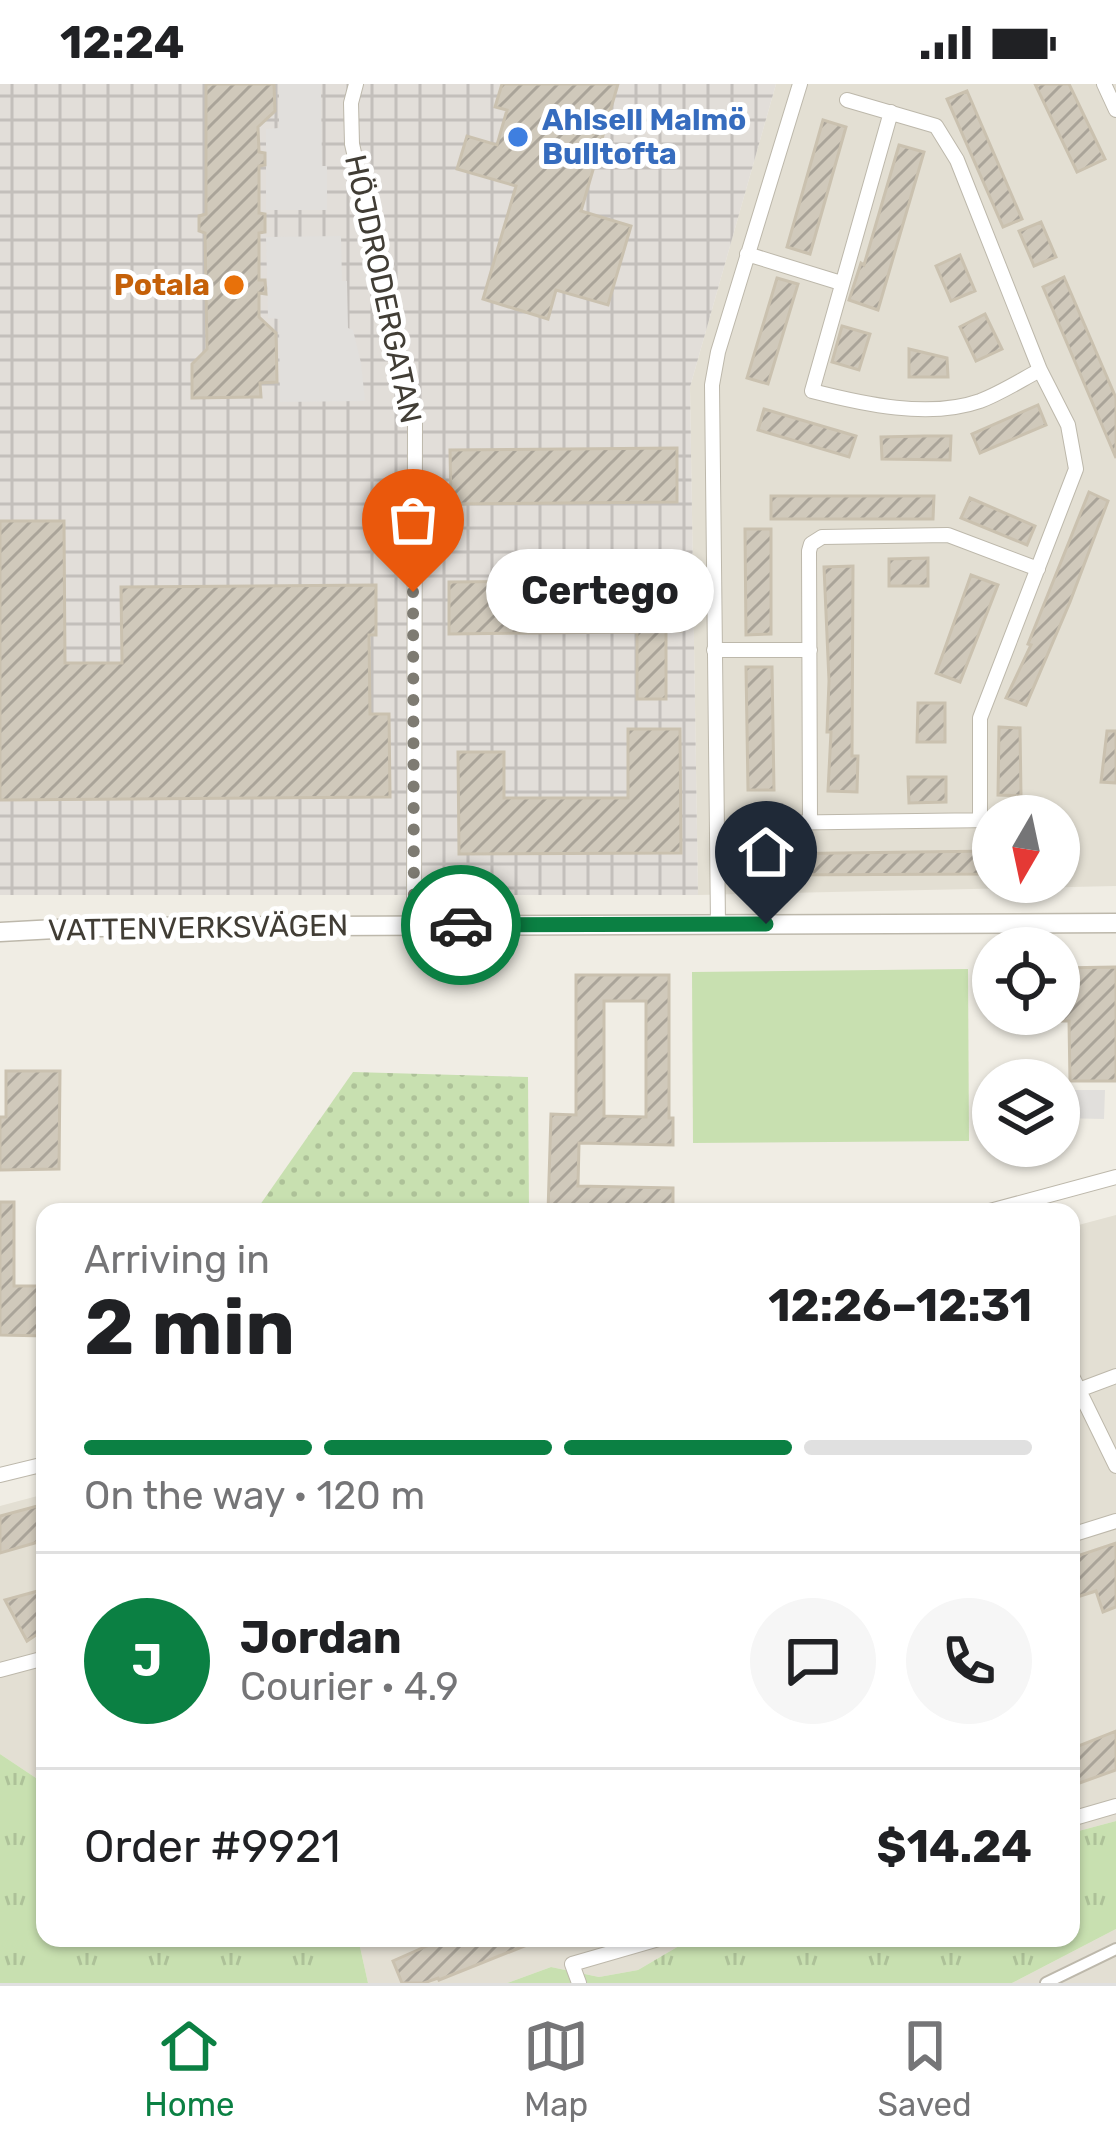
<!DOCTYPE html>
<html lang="en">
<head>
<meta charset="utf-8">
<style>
	:root { --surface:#fff; --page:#f6f6f6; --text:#202124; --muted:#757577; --line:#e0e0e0; --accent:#0b8043 }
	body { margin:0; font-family:Rubik,sans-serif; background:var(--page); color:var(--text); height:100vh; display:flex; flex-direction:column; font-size:45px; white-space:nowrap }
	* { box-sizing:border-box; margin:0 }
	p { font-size:39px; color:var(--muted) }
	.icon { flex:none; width:66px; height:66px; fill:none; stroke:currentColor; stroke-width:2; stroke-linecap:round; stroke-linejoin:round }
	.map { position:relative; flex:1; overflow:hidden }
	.panel { position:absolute; left:36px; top:1119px; width:1044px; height:744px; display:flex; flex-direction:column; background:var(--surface); border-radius:24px; box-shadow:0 3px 9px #0004 }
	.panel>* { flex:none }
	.needle { width:78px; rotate:189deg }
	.tools { position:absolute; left:972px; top:711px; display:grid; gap:24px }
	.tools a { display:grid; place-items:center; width:108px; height:108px; border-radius:50%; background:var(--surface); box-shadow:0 3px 9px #0004; font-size:60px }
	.pin { position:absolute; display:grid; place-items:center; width:102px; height:102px; color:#fff; margin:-123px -51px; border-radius:50% 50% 50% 0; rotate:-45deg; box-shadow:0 0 12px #0007 }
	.pin .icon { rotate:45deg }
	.courier { position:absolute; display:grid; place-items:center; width:120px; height:120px; margin:-60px; border:9px solid #0b8043; border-radius:50%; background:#fff; color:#222; box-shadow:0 3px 15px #0007 }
	.bubble { position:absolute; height:84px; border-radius:42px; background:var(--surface); box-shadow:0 3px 9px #0004; font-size:39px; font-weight:700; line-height:84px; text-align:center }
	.headline em { font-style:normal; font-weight:700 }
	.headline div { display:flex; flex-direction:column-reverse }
	.headline { display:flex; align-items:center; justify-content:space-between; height:204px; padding:0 48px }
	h1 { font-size:78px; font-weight:700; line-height:90px }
	.bar { display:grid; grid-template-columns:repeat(4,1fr); gap:18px 12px; align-content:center; height:144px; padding:0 48px }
	.bar i { height:15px; border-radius:9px; background:var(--line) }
	.bar .current { background:var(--accent) }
	.bar p { grid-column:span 4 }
	.line { display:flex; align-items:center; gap:30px; padding:0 48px; border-top:3px solid var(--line) }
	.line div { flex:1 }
	.round { display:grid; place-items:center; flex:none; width:126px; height:126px; border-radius:63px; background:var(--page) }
	.status { display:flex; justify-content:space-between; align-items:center; height:84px; padding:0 60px; background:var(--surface); direction:ltr }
	.status svg { height:33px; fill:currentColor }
	.tab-bar { display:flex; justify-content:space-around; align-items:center; height:168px; border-top:3px solid var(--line); background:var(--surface); font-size:33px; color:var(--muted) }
	.tab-bar a { display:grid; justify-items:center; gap:6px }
	.tab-bar .current { color:var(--accent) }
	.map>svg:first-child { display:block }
	.residential { fill:#e3dfd3; fill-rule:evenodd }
	.industrial { fill:url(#industrial-grid) }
	.grass { fill:url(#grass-dots) }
	.park { fill:url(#park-tufts) }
	.pitch { fill:#c8e0b0 }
	.parking { fill:#e1dfdc }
	.building { fill:url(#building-hatch); stroke:#cac1af; stroke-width:3; fill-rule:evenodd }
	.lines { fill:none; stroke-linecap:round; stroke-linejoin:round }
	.pedestrian-casing { stroke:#bdb8ab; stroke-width:14 }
	.minor-casing { stroke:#bdb8ab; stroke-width:16 }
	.tertiary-casing { stroke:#bdb8ab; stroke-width:21 }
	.pedestrian { stroke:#fff; stroke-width:10 }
	.minor { stroke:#fff; stroke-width:14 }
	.tertiary { stroke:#fff; stroke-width:18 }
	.done { stroke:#7e7b72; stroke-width:12; stroke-dasharray:0 21.6 }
	.route { stroke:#0b8043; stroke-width:15 }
	.shop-dot { fill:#3f7fe0; stroke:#fff; stroke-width:4.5 }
	.food-dot { fill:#e8710a; stroke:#fff; stroke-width:4.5 }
	.labels { text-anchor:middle; stroke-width:10; stroke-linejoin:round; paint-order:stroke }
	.shop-label { font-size:30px; font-weight:bold; fill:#366cbe; stroke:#fff; text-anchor:start }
	.food-label { font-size:30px; font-weight:bold; fill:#c56008; stroke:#fff; text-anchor:end }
	.street-label { font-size:30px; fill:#413d35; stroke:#fff }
</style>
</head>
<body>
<div class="status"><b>12:24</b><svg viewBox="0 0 49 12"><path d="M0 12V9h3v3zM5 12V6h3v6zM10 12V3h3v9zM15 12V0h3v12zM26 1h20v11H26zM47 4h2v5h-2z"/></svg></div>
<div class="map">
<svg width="1116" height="1899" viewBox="0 0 1116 1899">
	<defs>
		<pattern id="industrial-grid" width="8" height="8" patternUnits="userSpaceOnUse" patternTransform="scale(3)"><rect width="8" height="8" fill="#e2ded9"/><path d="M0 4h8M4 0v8" fill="none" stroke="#c3bfbb"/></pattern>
		<pattern id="grass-dots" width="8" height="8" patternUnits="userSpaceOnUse" patternTransform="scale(3)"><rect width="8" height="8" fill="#c8e0b0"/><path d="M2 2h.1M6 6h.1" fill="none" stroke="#adc198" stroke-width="1.8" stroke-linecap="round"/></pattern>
		<pattern id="park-tufts" width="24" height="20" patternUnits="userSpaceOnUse" patternTransform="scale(3)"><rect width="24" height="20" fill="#c8e0b0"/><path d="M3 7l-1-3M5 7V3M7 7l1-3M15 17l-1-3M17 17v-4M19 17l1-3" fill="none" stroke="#adc198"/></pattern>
		<pattern id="building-hatch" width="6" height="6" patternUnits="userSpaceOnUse" patternTransform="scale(3)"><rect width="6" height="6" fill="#d0c9bb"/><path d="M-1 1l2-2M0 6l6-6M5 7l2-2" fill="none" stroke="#aaa499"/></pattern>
	</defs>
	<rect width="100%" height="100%" fill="#f0ede4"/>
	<path class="residential" d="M 776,0 L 1116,0 L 1116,802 L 698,811 L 690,303 ZM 993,732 L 1059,732 L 1059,798 L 993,798 Z
		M 1116,1131 L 1116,1737 L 1071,1749 L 1071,1143 Z
		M 45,1410 L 45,1700 L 0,1670 L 0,1422 Z
		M 1116,1845 L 1116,1899 L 1012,1899 Z
		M 358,1854 L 702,1854 L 684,1859 L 638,1886 L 599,1893 L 551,1883 L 507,1899 L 368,1899 Z"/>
	<path class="industrial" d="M 0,0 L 776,0 L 690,303 L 698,811 L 0,811 Z"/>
	<path class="grass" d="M 353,988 L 528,993 L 529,1128 L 255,1128 Z"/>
	<path class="park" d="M 0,1670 L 45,1700 L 45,1854 L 358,1854 L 368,1899 L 0,1899 Z
		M 1116,1737 L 1116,1845 L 1012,1899 L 507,1899 L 551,1883 L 599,1893 L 638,1886 L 684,1859 L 702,1854 L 1071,1854 L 1071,1749 Z"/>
	<path class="pitch" d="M 968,885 L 969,1057 L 693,1059 L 692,888 Z"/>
	<path class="parking" d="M 279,0 L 321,0 L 322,82 L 327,82 L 327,126 L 266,126 L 266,45 L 279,44 Z
		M 341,152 L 342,197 L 347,197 L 348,244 L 353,246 L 361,279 L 365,317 L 280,318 L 279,235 L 268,234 L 266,153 Z
		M 1059,1006 L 1105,1006 L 1104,1035 L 1059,1034 Z"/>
	<path class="building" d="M 206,0 L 274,0 L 275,27 L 258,43 L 259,68 L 265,69 L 265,81 L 259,82 L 259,129 L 265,130 L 265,148 L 259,149 L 259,196 L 265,196 L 266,210 L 259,209 L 259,233 L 276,249 L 277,298 L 260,299 L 261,313 L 192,314 L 192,280 L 207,265 L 205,149 L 199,147 L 199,132 L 206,130 Z
		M 502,0 L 618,0 L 581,127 L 631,142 L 608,221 L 556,206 L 548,235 L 483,215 L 516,102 L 457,85 L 467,52 L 497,61 L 507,26 L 495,23 Z
		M 1035,0 L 1069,0 L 1105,75 L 1077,88 Z
		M 967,7 L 1022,135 L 1003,143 L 947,15 Z
		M 823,36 L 846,43 L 810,170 L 787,163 Z
		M 899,61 L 924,68 L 878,226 L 849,216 L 861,179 L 864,181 Z
		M 1041,138 L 1056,173 L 1034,182 L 1019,147 Z
		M 960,171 L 975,207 L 951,217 L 936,182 Z
		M 1064,193 L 1116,314 L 1116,374 L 1043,203 Z
		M 777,194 L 798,200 L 768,300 L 747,294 Z
		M 985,230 L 1002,265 L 976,277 L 960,243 Z
		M 842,242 L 870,250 L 859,286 L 832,278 Z
		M 909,265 L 947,274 L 948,293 L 909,293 Z
		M 1038,321 L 1046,341 L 980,369 L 972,350 Z
		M 764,325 L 856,352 L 849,373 L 758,346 Z
		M 924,352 L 951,352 L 950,376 L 882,375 L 881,353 Z
		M 677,364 L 677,418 L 451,420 L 450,366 Z
		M 1089,408 L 1108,417 L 1070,518 L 1026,621 L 1006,614 L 1031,561 L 1028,560 Z
		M 771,412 L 934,412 L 933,435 L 771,435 Z
		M 970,414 L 1035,442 L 1027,461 L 961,434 Z
		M 0,437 L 64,437 L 65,579 L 122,579 L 121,503 L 376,501 L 376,551 L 369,551 L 370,630 L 389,630 L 390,713 L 0,716 Z
		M 745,445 L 771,445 L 771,550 L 746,551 Z
		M 928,474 L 928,502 L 889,502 L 889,475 Z
		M 853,482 L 852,672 L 858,672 L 857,708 L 828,707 L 831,648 L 827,648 L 829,597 L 824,483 Z
		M 971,491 L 998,501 L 960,598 L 936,589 Z
		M 681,496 L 681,547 L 666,547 L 666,615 L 637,615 L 637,548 L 449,550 L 449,498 Z
		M 746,583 L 772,583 L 774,706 L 748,706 Z
		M 918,619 L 945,619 L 945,658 L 917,658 Z
		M 999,643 L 1020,644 L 1021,712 L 998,711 Z
		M 628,645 L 680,645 L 681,769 L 459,770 L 458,668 L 504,668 L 504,714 L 628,714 Z
		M 1107,647 L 1116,647 L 1116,699 L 1101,698 Z
		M 908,693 L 946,693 L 946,718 L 909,719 Z
		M 993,767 L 993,790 L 757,791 L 756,770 Z
		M 1116,883 L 1116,997 L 1070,997 L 1069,937 L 1059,937 L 1059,884 Z
		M 576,891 L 669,891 L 669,1034 L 673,1034 L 673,1061 L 579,1059 L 578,1102 L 673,1104 L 673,1128 L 548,1128 L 551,1030 L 576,1031 ZM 604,917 L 646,917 L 646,1033 L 604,1032 Z
		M 6,987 L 60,987 L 59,1085 L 0,1086 L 0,1033 L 6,1033 Z
		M 0,1118 L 14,1118 L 14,1202 L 44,1202 L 45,1252 L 0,1251 Z
		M 45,1420 L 45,1456 L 0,1469 L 0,1432 Z
		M 1116,1459 L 1116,1523 L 1103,1528 L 1096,1507 L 1071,1515 L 1071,1474 Z
		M 45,1505 L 45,1545 L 27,1557 L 5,1516 Z
		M 1116,1647 L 1116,1686 L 1071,1702 L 1071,1665 Z
		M 445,1854 L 542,1854 L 542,1855 L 439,1896 L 438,1894 L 424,1899 L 402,1899 L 393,1877 Z"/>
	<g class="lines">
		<g class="pedestrian-casing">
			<path id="pedestrian" d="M 1046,1899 L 1116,1865"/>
		</g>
		<g class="minor-casing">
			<path id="minor" d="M 356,0 L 351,19 L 352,60 L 415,338 L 414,842
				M 1104,0 L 1116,26
				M 847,16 L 936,42 L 957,76 L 1040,286 L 1068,341 L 1076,385 L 980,634 L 980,736
				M 891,28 L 812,307 C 863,320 929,335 980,317 C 1001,309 1021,296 1040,286
				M 747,170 L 841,199
				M 714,566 L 810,566
				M 760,739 L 993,736
				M 810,739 L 809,467 L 811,460 L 822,453 L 948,451 L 1038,485
				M 718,840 L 712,301 L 718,268 L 800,0
				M 986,1128 L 1116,1093
				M 1071,1290 L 1116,1382
				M 1076,1307 L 1116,1292
				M 0,1391 L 45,1380
				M 1071,1451 L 1116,1437
				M 0,1586 L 45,1574
				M 1071,1735 L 1116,1722
				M 579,1899 L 572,1880 L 662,1854"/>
		</g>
		<g class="tertiary-casing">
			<path id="tertiary" d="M 0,848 L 92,843 L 1116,839"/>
		</g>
		<use href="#pedestrian" class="pedestrian"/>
		<use href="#minor" class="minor"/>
		<use href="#tertiary" class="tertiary"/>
	</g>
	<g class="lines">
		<path class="done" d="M 413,508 L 414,842 L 461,841"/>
		<path class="route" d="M 461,841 L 766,840"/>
	</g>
	<circle class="shop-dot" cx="518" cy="53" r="12"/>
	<circle class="food-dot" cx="234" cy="201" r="12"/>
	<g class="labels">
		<g class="shop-label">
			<text x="542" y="46">Ahlsell Malmö<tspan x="542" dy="34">Bulltofta</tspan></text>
		</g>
		<g class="food-label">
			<text x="210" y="211">Potala</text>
		</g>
		<g class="street-label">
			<text transform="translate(383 205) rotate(78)" y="10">HÖJDRODERGATAN</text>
			<text transform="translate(198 844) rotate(-1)" y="10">VATTENVERKSVÄGEN</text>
		</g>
	</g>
</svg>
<div class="tools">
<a><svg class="needle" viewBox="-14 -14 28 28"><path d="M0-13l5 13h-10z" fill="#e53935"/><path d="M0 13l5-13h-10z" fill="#757577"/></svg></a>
<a><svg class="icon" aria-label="locate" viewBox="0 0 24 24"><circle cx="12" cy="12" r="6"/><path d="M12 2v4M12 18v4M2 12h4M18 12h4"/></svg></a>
<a><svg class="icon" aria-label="layers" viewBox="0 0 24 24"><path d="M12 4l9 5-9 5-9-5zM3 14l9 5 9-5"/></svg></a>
</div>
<div class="pin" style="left:413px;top:508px;background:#ea580c"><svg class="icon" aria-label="bag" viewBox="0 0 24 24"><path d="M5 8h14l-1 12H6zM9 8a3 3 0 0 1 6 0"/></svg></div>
<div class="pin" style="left:766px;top:840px;background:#1f2937"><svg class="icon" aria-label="home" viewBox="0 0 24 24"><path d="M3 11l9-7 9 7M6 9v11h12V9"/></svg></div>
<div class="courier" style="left:461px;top:841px"><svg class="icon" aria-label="car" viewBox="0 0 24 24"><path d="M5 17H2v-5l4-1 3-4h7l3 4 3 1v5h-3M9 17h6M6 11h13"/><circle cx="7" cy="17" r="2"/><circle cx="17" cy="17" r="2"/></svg></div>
<div class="bubble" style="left:486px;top:465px;width:228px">Certego</div>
<section class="panel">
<div class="headline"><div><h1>2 min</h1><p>Arriving in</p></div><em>12:26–12:31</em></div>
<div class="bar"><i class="current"></i><i class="current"></i><i class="current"></i><i></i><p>On the way · 120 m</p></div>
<div class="line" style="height:216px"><b class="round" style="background:var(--accent);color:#fff">J</b><div><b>Jordan</b><p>Courier · 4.9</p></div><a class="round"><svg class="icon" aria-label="chat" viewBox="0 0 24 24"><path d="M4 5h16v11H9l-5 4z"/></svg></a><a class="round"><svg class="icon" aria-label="phone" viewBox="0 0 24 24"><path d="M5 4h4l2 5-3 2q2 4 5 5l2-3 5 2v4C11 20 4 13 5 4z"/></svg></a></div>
<div class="line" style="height:156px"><div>Order #9921</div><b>$14.24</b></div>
</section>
</div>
<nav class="tab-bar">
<a class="current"><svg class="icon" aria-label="home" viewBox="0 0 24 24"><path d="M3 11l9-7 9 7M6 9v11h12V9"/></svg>Home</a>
<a><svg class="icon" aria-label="map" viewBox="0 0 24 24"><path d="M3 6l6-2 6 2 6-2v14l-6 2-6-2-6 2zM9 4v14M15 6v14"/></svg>Map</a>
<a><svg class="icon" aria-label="saved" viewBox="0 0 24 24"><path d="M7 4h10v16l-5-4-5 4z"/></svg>Saved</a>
</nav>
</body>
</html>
